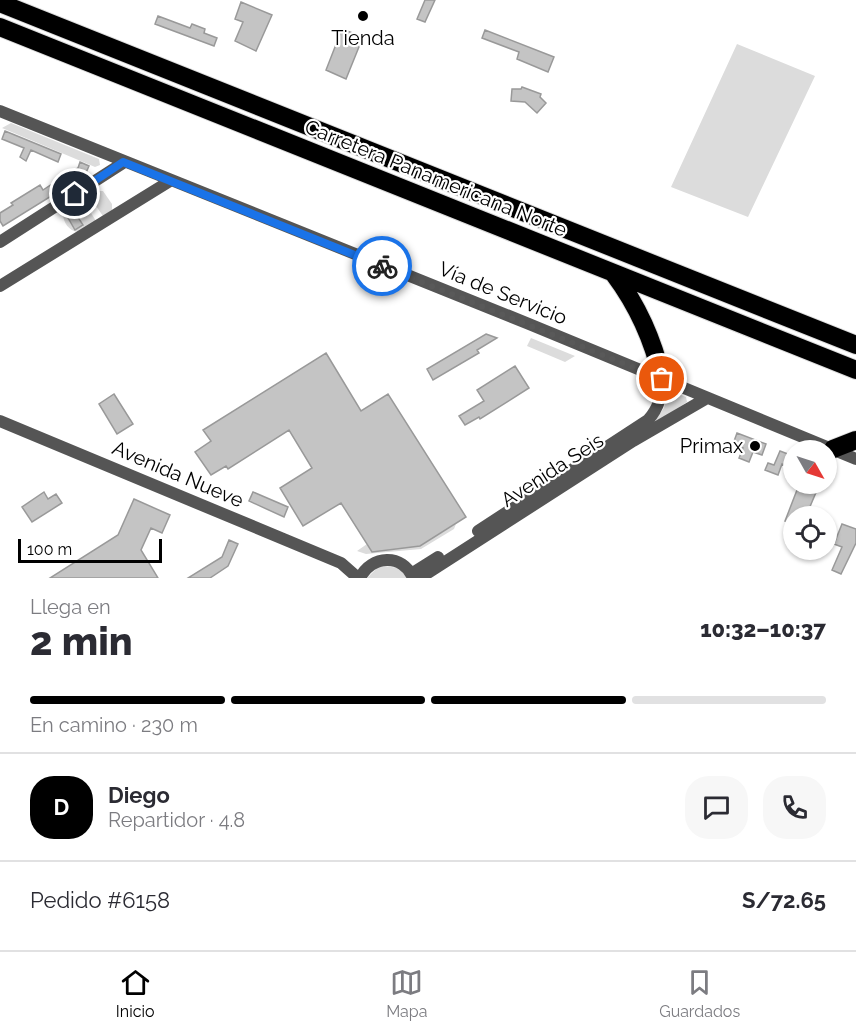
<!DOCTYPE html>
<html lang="es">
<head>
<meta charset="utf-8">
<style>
	:root { --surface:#fff; --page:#f7f7f7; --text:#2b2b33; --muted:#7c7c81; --line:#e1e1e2; --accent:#000 }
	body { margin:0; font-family:Raleway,sans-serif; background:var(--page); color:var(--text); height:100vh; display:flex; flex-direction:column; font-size:22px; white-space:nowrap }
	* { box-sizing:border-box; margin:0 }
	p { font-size:20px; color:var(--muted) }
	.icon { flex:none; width:33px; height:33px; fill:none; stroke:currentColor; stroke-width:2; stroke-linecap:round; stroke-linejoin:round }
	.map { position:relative; height:578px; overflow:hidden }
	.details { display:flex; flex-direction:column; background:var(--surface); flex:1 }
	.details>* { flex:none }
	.needle { width:39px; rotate:129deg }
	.controls { position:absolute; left:783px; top:440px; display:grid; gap:12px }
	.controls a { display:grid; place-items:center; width:54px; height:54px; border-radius:50%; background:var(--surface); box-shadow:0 2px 4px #0004; font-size:30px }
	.scale { position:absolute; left:18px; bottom:15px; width:144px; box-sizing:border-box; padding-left:6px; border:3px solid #000; border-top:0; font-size:16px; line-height:21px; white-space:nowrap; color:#000; -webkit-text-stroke:4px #fff; paint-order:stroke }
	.pin { position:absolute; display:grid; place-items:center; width:51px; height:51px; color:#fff; margin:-26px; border:3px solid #fff; border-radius:50%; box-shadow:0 2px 6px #0007 }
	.courier { position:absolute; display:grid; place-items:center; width:60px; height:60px; margin:-30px; border:4px solid #1a73e8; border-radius:50%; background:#fff; color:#222; box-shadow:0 2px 8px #0007 }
	.overview em { font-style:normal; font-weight:800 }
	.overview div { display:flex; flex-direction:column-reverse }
	.overview { display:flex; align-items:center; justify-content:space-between; height:102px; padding:0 30px }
	h1 { font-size:39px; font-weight:800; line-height:45px }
	.bar { display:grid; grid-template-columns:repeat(4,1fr); gap:9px 6px; align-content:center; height:72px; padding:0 30px }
	.bar i { height:8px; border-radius:4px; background:var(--line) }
	.bar .selected { background:var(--accent) }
	.bar p { grid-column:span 4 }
	.line { display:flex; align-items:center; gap:15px; padding:0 30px; border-top:2px solid var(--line) }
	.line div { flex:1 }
	.round { display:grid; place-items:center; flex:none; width:63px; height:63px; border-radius:24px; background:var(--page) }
	.tabs { display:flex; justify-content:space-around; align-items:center; height:84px; border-top:2px solid var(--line); background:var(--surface); font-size:16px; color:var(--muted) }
	.tabs a { display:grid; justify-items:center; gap:3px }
	.tabs .selected { color:var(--accent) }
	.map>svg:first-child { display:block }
	.green { fill:#dcdcdc }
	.building { fill:#c4c4c4; stroke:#999; stroke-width:1.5 }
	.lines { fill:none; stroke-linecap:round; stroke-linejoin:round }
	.highway-casing { stroke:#dbdbdb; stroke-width:20 }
	.street { stroke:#555; stroke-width:12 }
	.highway { stroke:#000; stroke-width:18 }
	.done { stroke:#595959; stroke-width:6; stroke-dasharray:0 10.8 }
	.route { stroke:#1a73e8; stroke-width:8 }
	.poi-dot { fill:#000; stroke:#fff; stroke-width:2 }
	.labels { text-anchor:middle; stroke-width:4.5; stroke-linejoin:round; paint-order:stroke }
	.poi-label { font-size:20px; fill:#000; stroke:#fff }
	.street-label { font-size:20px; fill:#000; stroke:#fff }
</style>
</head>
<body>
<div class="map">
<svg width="856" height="578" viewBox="0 0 856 578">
	<rect width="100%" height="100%" fill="#fff"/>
	<path class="green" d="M 737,44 L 815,76 L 748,217 L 671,187 Z
		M 11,123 L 99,159 L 100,165 L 95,167 L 2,128 Z
		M 96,191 L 103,191 L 112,204 L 112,210 L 103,216 L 89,196 Z
		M 82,200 L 85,205 L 84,206 L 85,209 L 77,215 L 72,224 L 75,230 L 83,226 L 80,220 L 91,213 L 96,221 L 78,232 C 69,231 63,222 63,214 Z
		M 531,338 L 575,356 L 565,362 L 527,346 Z
		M 669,390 L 686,397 L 687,402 L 650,427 L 664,408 Z
		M 456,524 L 454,529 L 421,549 L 366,554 L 357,551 L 367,544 L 372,552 L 420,546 Z
		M 384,566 L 399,568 L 407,578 L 367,578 L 377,568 Z"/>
	<path class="building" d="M 425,0 L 435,0 L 425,22 L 417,19 Z
		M 241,2 L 272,15 L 256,51 L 235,41 L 243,22 L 235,19 Z
		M 158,16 L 190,28 L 192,24 L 205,29 L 204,33 L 217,38 L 214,46 L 155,24 Z
		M 342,29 L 363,37 L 346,79 L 326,70 Z
		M 485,30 L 554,57 L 548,72 L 517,59 L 519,52 L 482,38 Z
		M 522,87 L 541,94 L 540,97 L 546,103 L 537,113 L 525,102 L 511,101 L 512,89 L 521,89 Z
		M 5,131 L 61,154 L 58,162 L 31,150 L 26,161 L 20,157 L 24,148 L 2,139 Z
		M 80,162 L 89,166 L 85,175 L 73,182 L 68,174 L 78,168 Z
		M 55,182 L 61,190 L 3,226 L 0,221 L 0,213 L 13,205 L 11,203 L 40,185 L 43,190 Z
		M 74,211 L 83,225 L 75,230 L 67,216 Z
		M 486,334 L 497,338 L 477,350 L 479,353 L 433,380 L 427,369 Z
		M 326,353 L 361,411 L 388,394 L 466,517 L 420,546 L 372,552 L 341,503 L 303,526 L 280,488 L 312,468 L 289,430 L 228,469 L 226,466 L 211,475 L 195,452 L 211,441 L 203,430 Z
		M 515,366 L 529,388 L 480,419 L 479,417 L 465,425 L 459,416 L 484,401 L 477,390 Z
		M 114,394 L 133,424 L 117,434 L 99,404 Z
		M 737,433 L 766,444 L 762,455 L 753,452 L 749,462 L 739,458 L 743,448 L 733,444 Z
		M 780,451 L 793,456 L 789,467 L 782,464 L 778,475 L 765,470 L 768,463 L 774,465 Z
		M 807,483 L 820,483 L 806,516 L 794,516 L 794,525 L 785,521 L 797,490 L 803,492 Z
		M 44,492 L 48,499 L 56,494 L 62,503 L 32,522 L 22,507 Z
		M 253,492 L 288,507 L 284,517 L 249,501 Z
		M 134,499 L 170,515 L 162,533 L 151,528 L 141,550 L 158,578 L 50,578 L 118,535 Z
		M 842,524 L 856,529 L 856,543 L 841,574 L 832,570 L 842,547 L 834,544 Z
		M 229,540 L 238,544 L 228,566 L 210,578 L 188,578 L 222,557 Z"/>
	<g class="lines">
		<g class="highway-casing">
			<path id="highway" d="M 0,3 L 856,345
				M 0,27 L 856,370
				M 614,274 C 638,306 653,339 662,379
				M 833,449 L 856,440"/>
		</g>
		<path class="street" d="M 0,111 L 529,324 L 856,459
			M 0,242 L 123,163
			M 0,286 L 170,181
			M 0,421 L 341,563 L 358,578
			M 478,531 L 648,420 C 659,408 662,395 662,379
			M 411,574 L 438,557
			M 360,578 C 371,555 403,553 413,578
			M 420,578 L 633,441 L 707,398"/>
		<use href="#highway" class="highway"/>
	</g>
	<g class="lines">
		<path class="done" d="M 382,266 L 662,379"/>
		<path class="route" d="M 75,194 L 123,162 L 382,266"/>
	</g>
	<g class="poi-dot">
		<circle cx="363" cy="16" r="6"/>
		<circle cx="755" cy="446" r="6"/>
	</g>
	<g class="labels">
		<g class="poi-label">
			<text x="363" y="45">Tienda</text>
			<text x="743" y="453" text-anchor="end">Primax</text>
		</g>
		<g class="street-label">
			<text transform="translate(436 178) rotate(22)" y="7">Carretera Panamericana Norte</text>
			<text transform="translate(503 293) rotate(22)" y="7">Vía de Servicio</text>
			<text transform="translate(552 470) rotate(-33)" y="7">Avenida Seis</text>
			<text transform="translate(178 474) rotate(23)" y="7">Avenida Nueve</text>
		</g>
	</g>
</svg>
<div class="controls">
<a><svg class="needle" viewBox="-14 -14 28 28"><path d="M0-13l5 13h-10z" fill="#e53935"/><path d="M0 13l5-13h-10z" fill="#7c7c81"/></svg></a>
<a><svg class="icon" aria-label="locate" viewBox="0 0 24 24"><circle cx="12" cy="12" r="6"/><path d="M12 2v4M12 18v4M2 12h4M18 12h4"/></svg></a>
</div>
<div class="scale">100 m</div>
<div class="pin" style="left:662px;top:379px;background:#ea580c"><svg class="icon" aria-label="bag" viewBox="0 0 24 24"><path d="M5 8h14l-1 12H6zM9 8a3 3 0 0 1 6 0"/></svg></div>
<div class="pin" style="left:75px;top:194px;background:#1f2937"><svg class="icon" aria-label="home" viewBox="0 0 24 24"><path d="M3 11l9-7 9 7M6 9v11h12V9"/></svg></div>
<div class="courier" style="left:382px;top:266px"><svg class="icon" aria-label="bike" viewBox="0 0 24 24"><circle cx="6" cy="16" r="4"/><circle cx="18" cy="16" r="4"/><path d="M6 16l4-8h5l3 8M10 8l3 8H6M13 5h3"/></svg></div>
</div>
<section class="details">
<div class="overview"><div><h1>2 min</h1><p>Llega en</p></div><em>10:32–10:37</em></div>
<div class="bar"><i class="selected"></i><i class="selected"></i><i class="selected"></i><i></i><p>En camino · 230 m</p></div>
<div class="line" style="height:108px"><b class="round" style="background:var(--accent);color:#fff">D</b><div><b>Diego</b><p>Repartidor · 4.8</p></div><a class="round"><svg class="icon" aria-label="chat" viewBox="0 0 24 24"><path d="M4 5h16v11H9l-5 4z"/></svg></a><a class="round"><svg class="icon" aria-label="phone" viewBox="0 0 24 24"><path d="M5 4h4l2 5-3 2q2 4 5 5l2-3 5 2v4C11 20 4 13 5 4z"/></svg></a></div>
<div class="line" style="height:78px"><div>Pedido #6158</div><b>S/72.65</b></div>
</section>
<nav class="tabs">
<a class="selected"><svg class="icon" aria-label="home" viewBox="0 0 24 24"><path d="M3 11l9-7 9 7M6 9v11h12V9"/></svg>Inicio</a>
<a><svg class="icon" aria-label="map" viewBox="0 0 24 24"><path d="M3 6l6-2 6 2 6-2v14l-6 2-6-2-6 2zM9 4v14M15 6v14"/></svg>Mapa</a>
<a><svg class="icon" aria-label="saved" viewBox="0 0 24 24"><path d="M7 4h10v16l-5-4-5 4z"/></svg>Guardados</a>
</nav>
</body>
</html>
